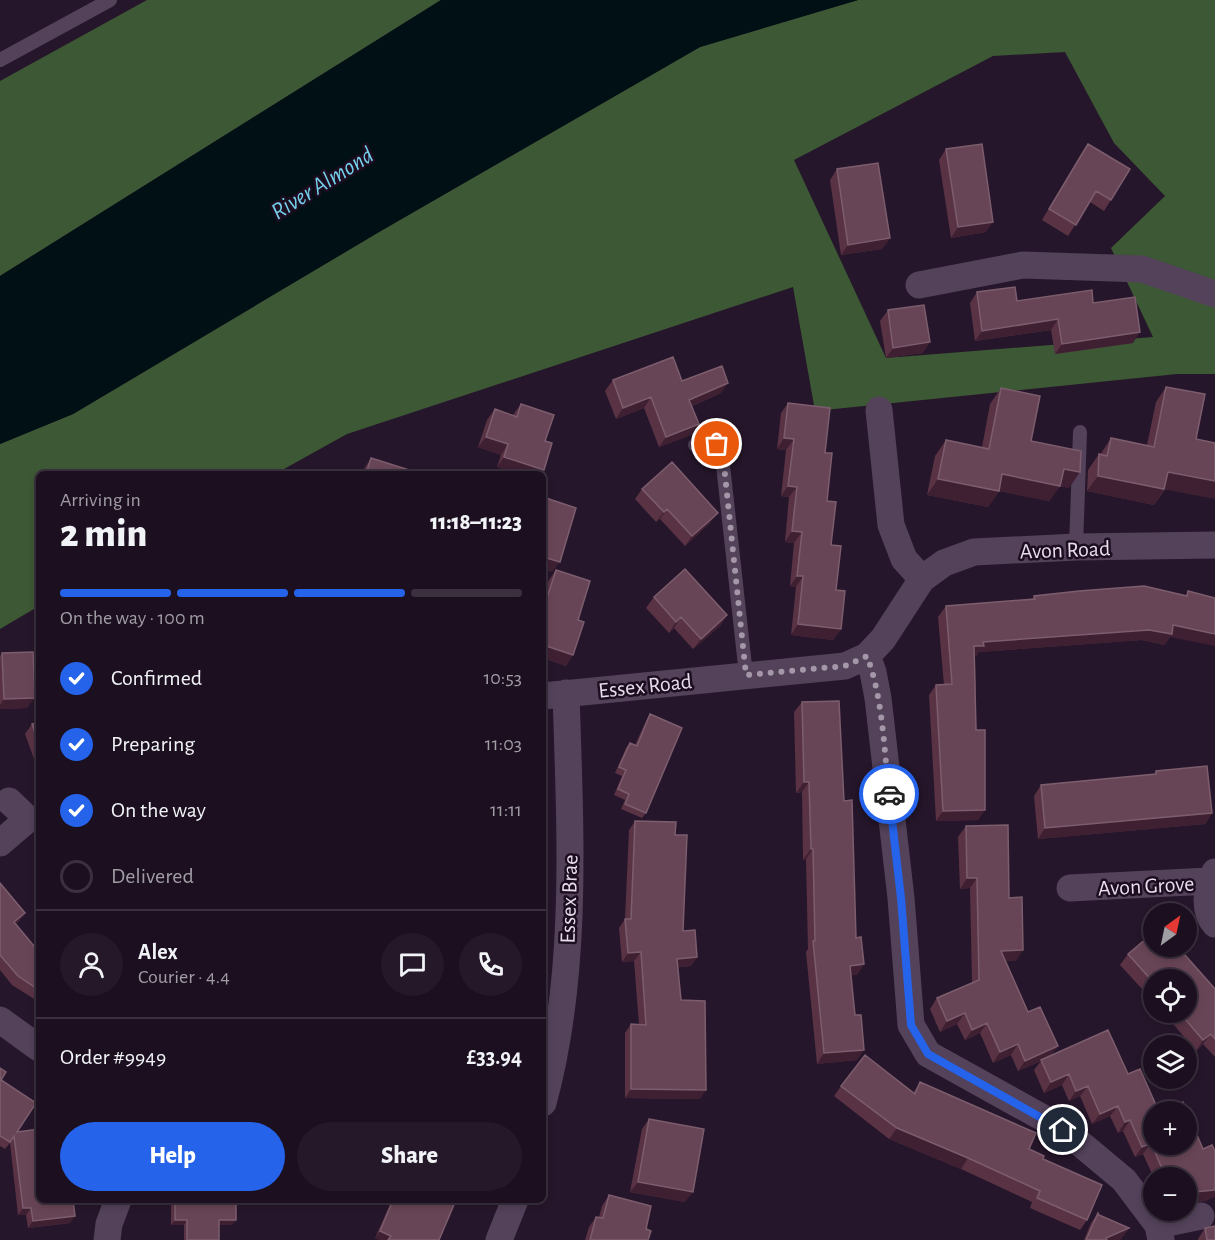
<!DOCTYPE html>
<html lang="en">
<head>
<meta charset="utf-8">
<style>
	:root { --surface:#1c1020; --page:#251929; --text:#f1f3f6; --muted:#a09da5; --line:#3a303e; --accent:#2563eb }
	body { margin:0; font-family:"Alegreya Sans",sans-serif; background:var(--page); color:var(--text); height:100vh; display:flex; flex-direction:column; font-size:22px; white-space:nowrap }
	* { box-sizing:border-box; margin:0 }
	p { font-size:20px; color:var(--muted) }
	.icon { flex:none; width:33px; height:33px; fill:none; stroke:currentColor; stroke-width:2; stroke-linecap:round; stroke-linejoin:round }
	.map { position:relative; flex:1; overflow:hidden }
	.drawer { position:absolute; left:36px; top:471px; width:510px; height:732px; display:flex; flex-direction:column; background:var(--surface); border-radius:9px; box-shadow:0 3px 9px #0003,0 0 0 2px var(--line) }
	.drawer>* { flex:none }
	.needle { width:39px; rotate:33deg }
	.buttons { position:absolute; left:1143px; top:903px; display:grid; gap:12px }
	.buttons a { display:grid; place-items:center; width:54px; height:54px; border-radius:50%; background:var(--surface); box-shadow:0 3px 9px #0003,0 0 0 2px var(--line); font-size:30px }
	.pin { position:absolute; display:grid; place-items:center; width:51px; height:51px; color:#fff; margin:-26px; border:3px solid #fff; border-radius:50%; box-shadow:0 2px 6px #0007 }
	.courier { position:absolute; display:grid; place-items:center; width:60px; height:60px; margin:-30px; border:4px solid #2563eb; border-radius:50%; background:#fff; color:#222; box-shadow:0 2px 8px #0007 }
	.summary em { font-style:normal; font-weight:800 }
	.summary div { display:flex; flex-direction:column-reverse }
	.summary { display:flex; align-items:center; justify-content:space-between; height:102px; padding:0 24px }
	h1 { font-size:39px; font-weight:800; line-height:45px }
	.bar { display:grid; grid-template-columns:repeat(4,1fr); gap:9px 6px; align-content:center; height:72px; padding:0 24px }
	.bar i { height:8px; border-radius:4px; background:var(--line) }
	.bar .active { background:var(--accent) }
	.bar p { grid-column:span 4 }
	.line { display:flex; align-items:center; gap:15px; padding:0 24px; border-top:2px solid var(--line) }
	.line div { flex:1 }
	.round { display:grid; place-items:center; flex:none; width:63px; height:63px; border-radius:32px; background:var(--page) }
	ol { padding:0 24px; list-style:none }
	li { display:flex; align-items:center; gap:18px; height:66px }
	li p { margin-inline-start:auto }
	li .icon { padding:6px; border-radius:50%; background:var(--accent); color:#fff; stroke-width:4 }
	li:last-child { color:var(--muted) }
	li i { width:33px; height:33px; border:3px solid var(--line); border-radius:50% }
	.cta { display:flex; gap:12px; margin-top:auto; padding:12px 24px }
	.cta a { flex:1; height:69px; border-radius:36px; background:var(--accent); color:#fff; font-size:24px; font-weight:800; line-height:69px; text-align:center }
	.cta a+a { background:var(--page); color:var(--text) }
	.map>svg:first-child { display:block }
	.forest { fill:#3d5834; fill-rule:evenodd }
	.water { fill:#011015 }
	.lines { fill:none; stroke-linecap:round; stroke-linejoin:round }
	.lane { stroke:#53425a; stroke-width:14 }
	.street { stroke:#53425a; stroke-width:27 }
	.wall { fill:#593344 }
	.shaded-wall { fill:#3e2032 }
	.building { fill:#684556; stroke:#7c5d6d; stroke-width:1.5 }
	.done { stroke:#a397a8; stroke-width:6; stroke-dasharray:0 10.8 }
	.route { stroke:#2563eb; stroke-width:8 }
	.labels { text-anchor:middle; stroke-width:5; stroke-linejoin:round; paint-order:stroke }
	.street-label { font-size:22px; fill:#e7ddeb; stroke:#1c0d21 }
	.water-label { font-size:24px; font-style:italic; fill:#75d0eb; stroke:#1c0d21 }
</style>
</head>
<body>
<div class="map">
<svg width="1215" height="1240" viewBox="0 0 1215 1240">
	<rect width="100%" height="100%" fill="#26162b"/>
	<path class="forest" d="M 147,0 L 441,0 L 0,276 L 0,81 Z
		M 858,0 L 1215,0 L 1215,374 L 1177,374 L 815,411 L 793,287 L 347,434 L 275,474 L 39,474 L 39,606 L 0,629 L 0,444 L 73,414 L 379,232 L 700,47 ZM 1065,52 L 1114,143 L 1165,196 L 1111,248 L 1153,337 L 886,358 L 794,160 L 993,56 Z"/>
	<path class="water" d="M 441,0 L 858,0 L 700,47 L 379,232 L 73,414 L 0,444 L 0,276 Z"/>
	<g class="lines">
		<path class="lane" d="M 0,60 L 110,0
			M 695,445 L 711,442 L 721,447 L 746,675
			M 1076,547 L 1080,432"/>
		<path class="street" d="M 919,285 L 1023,265 L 1142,269 L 1215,294
			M 879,410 L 891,525 L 904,559 L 922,579
			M 867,656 L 873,672 L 878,698 L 901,898 L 911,1025 L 928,1054 L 1063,1129 L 1124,1180 L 1158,1225 L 1161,1240
			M 543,696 L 845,666 L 867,656 L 883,639 L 922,579 L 944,563 L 974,552 L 1076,547 L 1215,545
			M 0,843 L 28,819 L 9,801
			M 1215,872 C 1206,886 1203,911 1215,924
			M 1070,888 L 1209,881
			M 0,1020 L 39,1048
			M 543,1103 C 579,972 570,827 566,693
			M 1158,1225 L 1201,1216
			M 107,1240 L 109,1224 L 118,1200
			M 499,1240 L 515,1200"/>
	</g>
	<path class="wall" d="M 1088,144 L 1111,200 L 1104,211 L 1090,202 L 1068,236 L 1042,220 L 1081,154 Z
		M 946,149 L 986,232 L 951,238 L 939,160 Z
		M 837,169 L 890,238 L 882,249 L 841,255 L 830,180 Z
		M 977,292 L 1017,301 L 1093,303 L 1133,343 L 1055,354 L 1051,330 L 975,341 L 970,303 Z
		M 888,310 L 923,353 L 886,358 L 880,321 Z
		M 613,380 L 682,381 L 721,393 L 692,406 L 699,424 L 691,435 L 659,447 L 644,408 L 616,419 L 605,391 Z
		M 1166,387 L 1165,489 L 1154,505 L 1087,491 L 1088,470 L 1099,454 L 1100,455 L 1111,438 L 1147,445 L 1156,402 Z
		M 1001,388 L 1031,441 L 1069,488 L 1060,486 L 1049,501 L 999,491 L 988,507 L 927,495 L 935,456 L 946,440 L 982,447 L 990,404 Z
		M 788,403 L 825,453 L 827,501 L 841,629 L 833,640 L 791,635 L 796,587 L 790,586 L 794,543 L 785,542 L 789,497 L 781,496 L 786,450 L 777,449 L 781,413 Z
		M 521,404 L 545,441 L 544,470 L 541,474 L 518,474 L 497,467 L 501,455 L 478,447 L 487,420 L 495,409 L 513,415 Z
		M 371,458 L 418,474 L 362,474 L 364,469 Z
		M 642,489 L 710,523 L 685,546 L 660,519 L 656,522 L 635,499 Z
		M 556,570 L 578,620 L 573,655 L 566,666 L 543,658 L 543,597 L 549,580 Z
		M 1188,591 L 1215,598 L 1170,637 L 1164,645 L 1142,640 L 979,652 L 976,656 L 975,656 L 978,820 L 936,821 L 929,695 L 936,685 L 944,685 L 938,617 L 946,606 L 1032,599 L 1034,596 L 1186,595 Z
		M 654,597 L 727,615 L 720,626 L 693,649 L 674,628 L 669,633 L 646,608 Z
		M 2,653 L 27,708 L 0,709 L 0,656 Z
		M 802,702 L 844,801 L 856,938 L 864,964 L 857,975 L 851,975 L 857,1060 L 817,1064 L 806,952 L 808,949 L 806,859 L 803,860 L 802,792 L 796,793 L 794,712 Z
		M 650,714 L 646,813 L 642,818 L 621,809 L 625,800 L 614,795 L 622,776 L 615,773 L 626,748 L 630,743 L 635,745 L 647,719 Z
		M 39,722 L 39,773 L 25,734 L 32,724 Z
		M 1156,771 L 1212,813 L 1205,824 L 1038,839 L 1034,796 L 1041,785 L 1154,774 Z
		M 635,821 L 675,835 L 683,931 L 697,957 L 691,966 L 678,967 L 681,1000 L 700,1099 L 625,1098 L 625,1033 L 631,1024 L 639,1024 L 634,961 L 622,962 L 619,928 L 625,919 L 629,830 Z
		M 966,826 L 1009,898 L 1016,961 L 1005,961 L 1028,1012 L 1058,1046 L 1051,1055 L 1128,1074 L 1186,1144 L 1206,1201 L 1187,1203 L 1186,1178 L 1154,1178 L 1143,1154 L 1135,1157 L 1123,1131 L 1118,1133 L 1110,1116 L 1092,1124 L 1080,1096 L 1069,1101 L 1062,1085 L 1044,1093 L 1034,1070 L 1041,1061 L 1018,1071 L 1011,1055 L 993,1063 L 980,1033 L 965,1040 L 957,1024 L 940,1032 L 930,1009 L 937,998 L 972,983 L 970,888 L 960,889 L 958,837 Z
		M 0,883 L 25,913 L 19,921 L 16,924 L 39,952 L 39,1002 L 12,985 L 0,970 Z
		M 1128,954 L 1215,989 L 1215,1057 L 1203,1044 L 1196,1051 L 1163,1012 L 1186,1012 L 1154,980 L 1154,1002 L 1120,965 Z
		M 0,1068 L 1,1080 L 17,1132 L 70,1223 L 28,1228 L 26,1215 L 18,1215 L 10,1143 L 5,1149 L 0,1146 Z
		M 920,1082 L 1029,1149 L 1043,1159 L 1087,1220 L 1080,1230 L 1030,1208 L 1032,1202 L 961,1169 L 889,1139 L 834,1096 L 841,1086 L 913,1093 Z
		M 649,1119 L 685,1202 L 630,1192 L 642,1129 Z
		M 609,1195 L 646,1229 L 648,1240 L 585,1240 L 589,1227 L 596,1217 L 599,1217 L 602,1206 Z
		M 171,1200 L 236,1200 L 236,1220 L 232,1225 L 219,1225 L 219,1240 L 184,1240 L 184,1225 L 171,1225 Z
		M 392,1200 L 456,1200 L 439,1240 L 380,1240 L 375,1238 Z
		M 1098,1213 L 1099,1215 L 1129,1228 L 1121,1239 L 1119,1240 L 1084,1240 L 1091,1223 Z
		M 1205,1228 L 1215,1240 L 1198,1240 L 1198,1239 Z"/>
	<path class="shaded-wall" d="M 993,222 L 986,232 L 951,238 L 958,227 Z
		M 890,238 L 882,249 L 841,255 L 848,245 Z
		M 1058,319 L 1051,330 L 975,341 L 982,331 Z
		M 1140,332 L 1133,343 L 1055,354 L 1062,344 Z
		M 930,342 L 923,353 L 886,358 L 893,348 Z
		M 728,383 L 721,393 L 682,410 L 689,400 Z
		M 651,397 L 644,408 L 616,419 L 623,408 Z
		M 699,424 L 691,435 L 659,447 L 666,437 Z
		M 486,437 L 508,444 L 501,455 L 478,447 Z
		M 784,438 L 794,439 L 786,450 L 777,449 Z
		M 504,457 L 544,470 L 541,474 L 518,474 L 497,467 Z
		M 1064,469 L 1080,472 L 1069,488 L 1060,486 L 1049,501 L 999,491 L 988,507 L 927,495 L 938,479 Z
		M 1168,472 L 1215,481 L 1215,499 L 1157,488 Z
		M 1098,476 L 1164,489 L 1154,505 L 1087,491 Z
		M 788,486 L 797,487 L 789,497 L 781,496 Z
		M 667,509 L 660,519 L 656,522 L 664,512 Z
		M 718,513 L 710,523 L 685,546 L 692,536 Z
		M 792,531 L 802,532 L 794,543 L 785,542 Z
		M 543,557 L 560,562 L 552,572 L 543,569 Z
		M 797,576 L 803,576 L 796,587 L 790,586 Z
		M 727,615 L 720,626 L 693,649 L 701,639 Z
		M 681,617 L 674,628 L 669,633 L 676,622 Z
		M 798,624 L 841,629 L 833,640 L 791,635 Z
		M 1173,625 L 1215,634 L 1215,646 L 1170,637 L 1164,645 L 1142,640 L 979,652 L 976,656 L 967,657 L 974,646 L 983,642 Z
		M 543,645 L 573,655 L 566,666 L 543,658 Z
		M 35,698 L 27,708 L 0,709 L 0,705 L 4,699 Z
		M 804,782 L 809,782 L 802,792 L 796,793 Z
		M 985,810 L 978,820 L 936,821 L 943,811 Z
		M 1212,813 L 1205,824 L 1038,839 L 1045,828 Z
		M 811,849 L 813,849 L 806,859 L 803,860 Z
		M 967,878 L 977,878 L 970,888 L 960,889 Z
		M 25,913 L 19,921 L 8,930 L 14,922 Z
		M 1023,950 L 1016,961 L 993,961 L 1001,951 Z
		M 641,952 L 634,961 L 622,962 L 628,953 Z
		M 697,957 L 691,966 L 670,968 L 677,959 Z
		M 864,964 L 857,975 L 843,976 L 850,966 Z
		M 965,1013 L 957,1024 L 940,1032 L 947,1021 Z
		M 987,1023 L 980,1033 L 965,1040 L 972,1030 Z
		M 1211,1034 L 1203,1044 L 1196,1051 L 1203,1040 Z
		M 1018,1044 L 1011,1055 L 993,1063 L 1000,1052 Z
		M 1058,1046 L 1050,1057 L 1018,1071 L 1025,1061 Z
		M 864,1050 L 857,1060 L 817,1064 L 824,1053 Z
		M 1069,1074 L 1062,1085 L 1044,1093 L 1051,1082 Z
		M 1088,1086 L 1080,1096 L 1069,1101 L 1076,1091 Z
		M 631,1089 L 706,1090 L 700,1099 L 625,1098 Z
		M 1118,1106 L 1110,1116 L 1092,1124 L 1100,1114 Z
		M 1130,1120 L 1123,1131 L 1118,1133 L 1125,1122 Z
		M 897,1128 L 968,1158 L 961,1169 L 889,1139 Z
		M 1151,1143 L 1143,1154 L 1135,1157 L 1142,1147 Z
		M 638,1182 L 693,1192 L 685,1202 L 630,1192 Z
		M 1215,1190 L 1215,1197 L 1206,1201 L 1187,1203 L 1195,1192 Z
		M 23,1208 L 31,1208 L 26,1215 L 18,1215 Z
		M 75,1216 L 70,1223 L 28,1228 L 33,1221 Z
		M 175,1220 L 187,1220 L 184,1225 L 171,1225 Z
		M 219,1220 L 236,1220 L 232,1225 L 216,1225 Z
		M 1129,1228 L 1121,1239 L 1119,1240 L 1105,1240 L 1106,1238 Z
		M 380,1231 L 391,1236 L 388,1240 L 380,1240 L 375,1238 Z"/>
	<path class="building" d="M 982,144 L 993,222 L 958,227 L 946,149 Z
		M 1088,144 L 1130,169 L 1111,200 L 1096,191 L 1076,225 L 1049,209 Z
		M 878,163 L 890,238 L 848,245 L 837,169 Z
		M 1015,287 L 1017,301 L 1092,290 L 1093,303 L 1135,297 L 1140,332 L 1062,344 L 1058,319 L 982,331 L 977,292 Z
		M 924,305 L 930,342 L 893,348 L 888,310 Z
		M 673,357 L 682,381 L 722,366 L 728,383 L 689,400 L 699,424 L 666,437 L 651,397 L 623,408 L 613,380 Z
		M 1166,387 L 1205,394 L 1196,439 L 1215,443 L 1215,481 L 1168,472 L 1164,489 L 1098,476 L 1099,454 L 1107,456 L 1111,438 L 1154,447 Z
		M 1001,388 L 1040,396 L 1031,441 L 1081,451 L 1080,472 L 1064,469 L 1060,486 L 1002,474 L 999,491 L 938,479 L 946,440 L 989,449 Z
		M 788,403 L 830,408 L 825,453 L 832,453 L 827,501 L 836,502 L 831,545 L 841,546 L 836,590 L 845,591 L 841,629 L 798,624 L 803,576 L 797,576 L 802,532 L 792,531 L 797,487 L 788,486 L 794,439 L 784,438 Z
		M 521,404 L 554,415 L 545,441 L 552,443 L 544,470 L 504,457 L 508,444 L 486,437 L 495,409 L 517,417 Z
		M 371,458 L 419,473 L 418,474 L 366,474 Z
		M 672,462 L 718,513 L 692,536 L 667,509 L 664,512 L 642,489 Z
		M 543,497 L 576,508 L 560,562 L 543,557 Z
		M 685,569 L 727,615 L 701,639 L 681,617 L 676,622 L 654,597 Z
		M 556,570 L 590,581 L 578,620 L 584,622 L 573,655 L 543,645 L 543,610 Z
		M 1144,586 L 1187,596 L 1188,591 L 1215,598 L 1215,634 L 1173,625 L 1172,634 L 1149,630 L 983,642 L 984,646 L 974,646 L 976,730 L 985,730 L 985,810 L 943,811 L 936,685 L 952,684 L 946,606 L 1035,599 L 1034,596 L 1079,591 Z
		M 33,652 L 35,698 L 4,699 L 2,653 Z
		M 839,701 L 844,801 L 852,800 L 856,938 L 861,937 L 864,964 L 850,966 L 855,1015 L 861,1015 L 864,1050 L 824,1053 L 813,941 L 815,941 L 813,849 L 811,849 L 809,782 L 804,782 L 802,702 Z
		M 650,714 L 682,728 L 646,813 L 625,804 L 629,794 L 618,789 L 626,770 L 619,767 L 630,743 L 637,746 Z
		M 39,722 L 39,743 L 32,724 Z
		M 1207,766 L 1212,813 L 1045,828 L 1041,785 L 1156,774 L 1156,771 Z
		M 635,821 L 676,822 L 675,835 L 687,835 L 683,931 L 695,930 L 697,957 L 677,959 L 681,1000 L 705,1001 L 706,1090 L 631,1089 L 631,1024 L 646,1025 L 641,952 L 628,953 L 625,919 L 631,919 Z
		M 1008,825 L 1009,898 L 1022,897 L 1023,950 L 1001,951 L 1028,1012 L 1040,1007 L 1058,1046 L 1025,1061 L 1018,1044 L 1000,1052 L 987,1023 L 972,1030 L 965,1013 L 947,1021 L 937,998 L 979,980 L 977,878 L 967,878 L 966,826 Z
		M 0,883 L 25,913 L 14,922 L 39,952 L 39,990 L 18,976 L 0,955 Z
		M 1154,932 L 1154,946 L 1177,946 L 1215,989 L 1215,1039 L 1211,1034 L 1203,1040 L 1179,1012 L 1186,1012 L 1186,980 L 1154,980 L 1154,983 L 1128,954 Z
		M 1108,1030 L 1128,1074 L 1140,1069 L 1159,1112 L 1154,1112 L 1154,1144 L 1186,1144 L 1186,1112 L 1162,1112 L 1183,1102 L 1203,1149 L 1212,1145 L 1215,1151 L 1215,1190 L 1195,1192 L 1190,1181 L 1186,1183 L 1186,1178 L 1166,1178 L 1151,1143 L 1142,1147 L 1130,1120 L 1125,1122 L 1118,1106 L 1100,1114 L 1088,1086 L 1076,1091 L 1069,1074 L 1051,1082 L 1041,1060 Z
		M 865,1055 L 915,1094 L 920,1082 L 1036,1133 L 1029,1149 L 1044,1156 L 1043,1159 L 1102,1185 L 1087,1220 L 1037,1198 L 1040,1191 L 968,1158 L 897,1128 L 841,1086 Z
		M 0,1068 L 6,1072 L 1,1080 L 36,1103 L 17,1132 L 39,1129 L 39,1200 L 73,1200 L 75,1216 L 33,1221 L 31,1208 L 23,1208 L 14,1136 L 10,1142 L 0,1136 Z
		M 649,1119 L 704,1129 L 693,1192 L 638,1182 Z
		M 609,1195 L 651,1206 L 646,1229 L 651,1231 L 648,1240 L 590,1240 L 596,1217 L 603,1218 Z
		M 175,1200 L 236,1200 L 236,1220 L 219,1220 L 219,1240 L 187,1240 L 187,1220 L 175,1220 Z
		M 393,1200 L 456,1200 L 439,1240 L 388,1240 L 391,1236 L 380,1231 Z
		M 1098,1213 L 1099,1215 L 1129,1228 L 1106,1238 L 1107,1240 L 1086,1240 Z
		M 1215,1226 L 1215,1240 L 1207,1240 L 1205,1228 Z"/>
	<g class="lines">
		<path class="done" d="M 717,444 L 721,447 L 723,456 L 746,675 L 845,666 L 867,656 C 883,699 884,749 889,794"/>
		<path class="route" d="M 889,794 L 901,898 L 911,1025 L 928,1054 L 1063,1130"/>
	</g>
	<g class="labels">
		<g class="street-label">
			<text transform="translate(1065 549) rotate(-2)" y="8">Avon Road</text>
			<text transform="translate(645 685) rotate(-6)" y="8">Essex Road</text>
			<text transform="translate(1146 885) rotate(-3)" y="8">Avon Grove</text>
			<text transform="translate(568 899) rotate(-88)" y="8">Essex Brae</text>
		</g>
		<g class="water-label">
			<text transform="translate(322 183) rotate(-32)" y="8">River Almond</text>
		</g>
	</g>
</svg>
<div class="buttons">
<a><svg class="needle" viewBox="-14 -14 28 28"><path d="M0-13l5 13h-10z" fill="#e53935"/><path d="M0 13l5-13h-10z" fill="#a09da5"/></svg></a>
<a><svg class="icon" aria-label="locate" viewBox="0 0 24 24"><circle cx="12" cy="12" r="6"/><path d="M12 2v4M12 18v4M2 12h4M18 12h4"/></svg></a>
<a><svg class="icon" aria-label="layers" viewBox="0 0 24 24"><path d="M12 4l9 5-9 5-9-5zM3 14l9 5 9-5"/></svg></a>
<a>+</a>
<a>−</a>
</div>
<div class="pin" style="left:717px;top:444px;background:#ea580c"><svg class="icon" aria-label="bag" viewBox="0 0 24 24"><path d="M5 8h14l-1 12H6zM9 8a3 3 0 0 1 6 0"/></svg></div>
<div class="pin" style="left:1063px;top:1130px;background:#1f2937"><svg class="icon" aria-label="home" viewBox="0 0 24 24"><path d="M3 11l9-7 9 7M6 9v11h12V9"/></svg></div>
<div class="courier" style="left:889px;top:794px"><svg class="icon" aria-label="car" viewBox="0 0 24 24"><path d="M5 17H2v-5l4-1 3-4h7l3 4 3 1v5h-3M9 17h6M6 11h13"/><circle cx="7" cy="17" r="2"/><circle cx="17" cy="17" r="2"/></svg></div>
<section class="drawer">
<div class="summary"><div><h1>2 min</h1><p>Arriving in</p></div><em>11:18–11:23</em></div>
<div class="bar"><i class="active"></i><i class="active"></i><i class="active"></i><i></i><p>On the way · 100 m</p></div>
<ol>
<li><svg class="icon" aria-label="check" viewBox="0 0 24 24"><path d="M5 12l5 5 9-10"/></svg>Confirmed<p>10:53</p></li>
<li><svg class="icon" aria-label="check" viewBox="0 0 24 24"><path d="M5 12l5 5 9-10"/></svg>Preparing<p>11:03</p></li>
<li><svg class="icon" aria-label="check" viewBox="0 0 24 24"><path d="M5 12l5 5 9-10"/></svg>On the way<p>11:11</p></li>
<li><i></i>Delivered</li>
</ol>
<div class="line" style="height:108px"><a class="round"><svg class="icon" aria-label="person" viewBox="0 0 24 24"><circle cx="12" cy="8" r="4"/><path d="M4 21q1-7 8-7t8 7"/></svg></a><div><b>Alex</b><p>Courier · 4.4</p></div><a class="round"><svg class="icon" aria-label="chat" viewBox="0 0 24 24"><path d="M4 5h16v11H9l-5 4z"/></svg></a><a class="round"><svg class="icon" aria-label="phone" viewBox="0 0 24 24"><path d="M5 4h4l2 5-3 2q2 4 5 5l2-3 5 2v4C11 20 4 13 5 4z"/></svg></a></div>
<div class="line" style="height:78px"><div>Order #9949</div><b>£33.94</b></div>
<div class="cta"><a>Help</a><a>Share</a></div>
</section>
</div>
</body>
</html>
